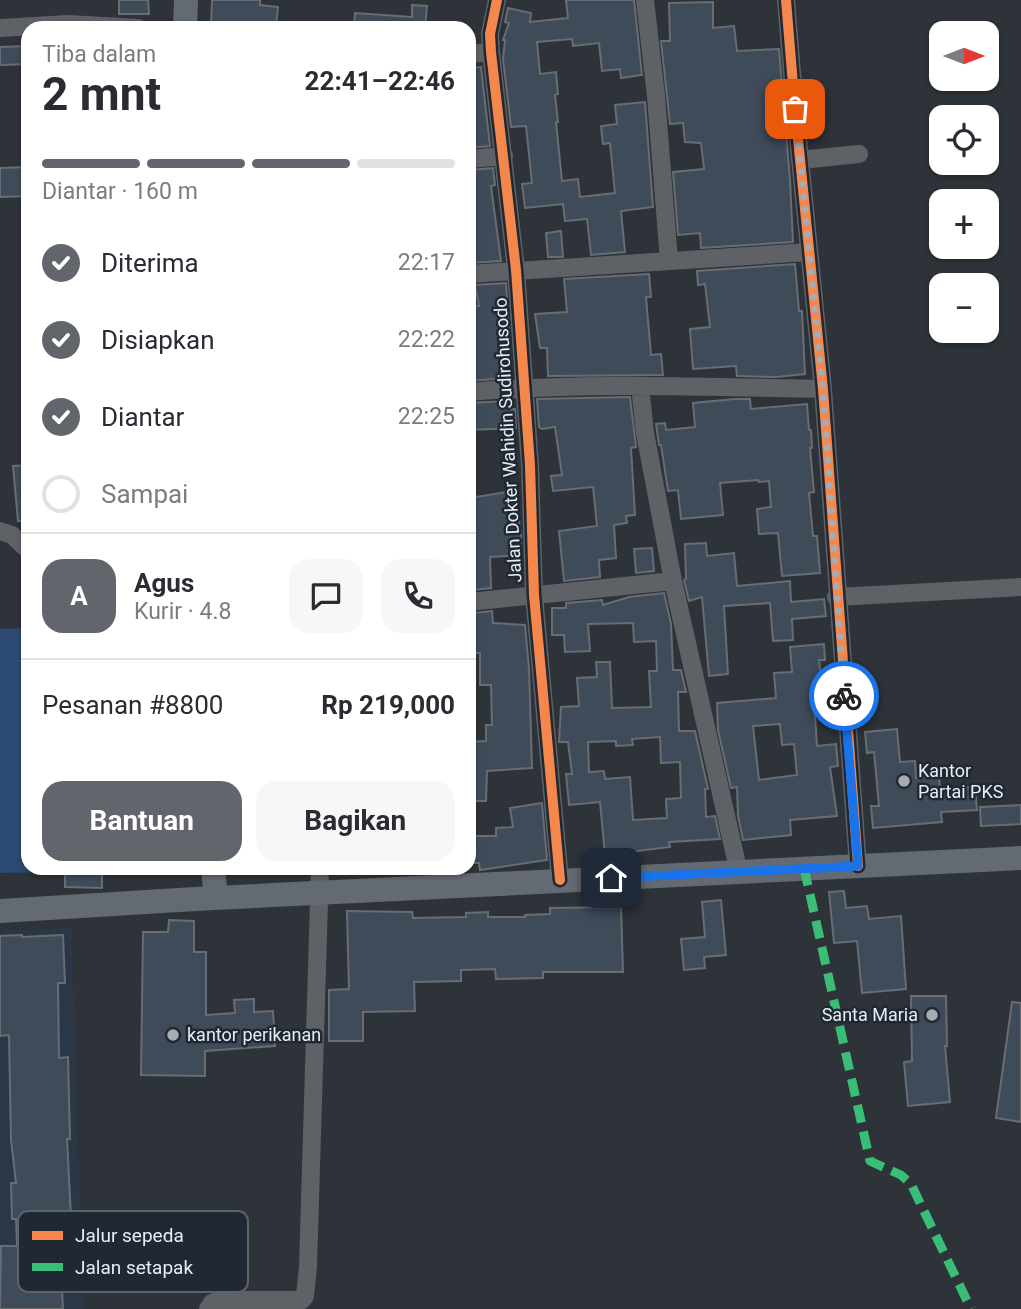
<!DOCTYPE html>
<html lang="id">
<head>
<meta charset="utf-8">
<style>
	:root { --surface:#fff; --page:#f7f7f7; --text:#2b2b33; --muted:#7c7c81; --line:#e1e1e2; --accent:#63656d }
	body { margin:0; font-family:Roboto,sans-serif; background:var(--page); color:var(--text); height:100vh; display:flex; flex-direction:column; font-size:26px; white-space:nowrap }
	* { box-sizing:border-box; margin:0 }
	p { font-size:23px; color:var(--muted) }
	.icon { flex:none; width:38px; height:38px; fill:none; stroke:currentColor; stroke-width:2; stroke-linecap:round; stroke-linejoin:round }
	.map { position:relative; flex:1; overflow:hidden }
	.drawer { position:absolute; left:21px; top:21px; width:455px; height:854px; display:flex; flex-direction:column; background:var(--surface); border-radius:21px; box-shadow:0 2px 5px #0004 }
	.drawer>* { flex:none }
	.needle { width:46px; rotate:90deg }
	.controls { position:absolute; left:929px; top:21px; display:grid; gap:14px }
	.controls a { display:grid; place-items:center; width:70px; height:70px; border-radius:14px; background:var(--surface); box-shadow:0 2px 5px #0004; font-size:35px }
	.pin { position:absolute; display:grid; place-items:center; width:60px; height:60px; color:#fff; margin:-30px; border-radius:14px; box-shadow:0 4px 10px #0006 }
	.courier { position:absolute; display:grid; place-items:center; width:70px; height:70px; margin:-35px; border:5px solid #1a73e8; border-radius:50%; background:#fff; color:#222; box-shadow:0 2px 9px #0007 }
	.overview em { font-style:normal; font-weight:700 }
	.overview div { display:flex; flex-direction:column-reverse }
	.overview { display:flex; align-items:center; justify-content:space-between; height:119px; padding:0 21px }
	h1 { font-size:46px; font-weight:700; line-height:52px }
	.bar { display:grid; grid-template-columns:repeat(4,1fr); gap:10px 7px; align-content:center; height:84px; padding:0 21px }
	.bar i { height:9px; border-radius:5px; background:var(--line) }
	.bar .current { background:var(--accent) }
	.bar p { grid-column:span 4 }
	.line { display:flex; align-items:center; gap:18px; padding:0 21px; border-top:2px solid var(--line) }
	.line div { flex:1 }
	.round { display:grid; place-items:center; flex:none; width:74px; height:74px; border-radius:21px; background:var(--page) }
	ol { padding:0 21px; list-style:none }
	li { display:flex; align-items:center; gap:21px; height:77px }
	li p { margin-inline-start:auto }
	li .icon { padding:7px; border-radius:50%; background:var(--accent); color:#fff; stroke-width:4 }
	li:last-child { color:var(--muted) }
	li i { width:38px; height:38px; border:4px solid var(--line); border-radius:50% }
	.action { display:flex; gap:14px; margin-top:auto; padding:14px 21px }
	.action a { flex:1; height:80px; border-radius:21px; background:var(--accent); color:#fff; font-size:28px; font-weight:700; line-height:80px; text-align:center }
	.action a+a { background:var(--page); color:var(--text) }
	.map>svg:first-child { display:block }
	.built { fill:#2b3747; fill-rule:evenodd }
	.green { fill:#2c4a71 }
	.building { fill:#3f4b59; stroke:#686d73; stroke-width:2; fill-rule:evenodd }
	.lines { fill:none; stroke-linecap:round; stroke-linejoin:round }
	.street { stroke:#5e6267; stroke-width:18 }
	.secondary { stroke:#646a71; stroke-width:24 }
	.quiet { stroke:#3abd76; stroke-width:9; stroke-dasharray:18 9; stroke-linecap:butt }
	.cycleway-casing { stroke:#1f2833; stroke-width:15 }
	.cycleway { stroke:#f5874c; stroke-width:10 }
	.done { stroke:#a7acb3; stroke-width:7; stroke-dasharray:0 12.6 }
	.route { stroke:#1a73e8; stroke-width:9 }
	.poi-dot { fill:#a7acb3; stroke:#1f2833; stroke-width:2.5 }
	.labels { text-anchor:middle; stroke-width:5; stroke-linejoin:round; paint-order:stroke }
	.street-label { font-size:18px; fill:#e8edf5; stroke:#1f2833 }
	.poi-label { font-size:18px; fill:#e8edf5; stroke:#1f2833; text-anchor:start }
	.key { fill:#1f2833; stroke:#5b636d; stroke-width:2 }
	.key-label { font-size:19px; fill:#e8edf5 }
</style>
</head>
<body>
<div class="map">
<svg width="1021" height="1309" viewBox="0 0 1021 1309">
	<rect width="100%" height="100%" fill="#2e3339"/>
	<path class="built" d="M 72,928 L 83,1309 L 63,1309 L 62,1279 L 37,1280 L 23,1289 L 0,1289 L 0,1036 L 34,1034 L 22,935 L 0,936 L 0,931 ZM 33,1058 L 68,1058 L 70,1139 L 11,1140 L 9,1059 ZM 70,1181 L 71,1218 L 12,1219 L 11,1183 Z"/>
	<path class="green" d="M 28,628 L 28,868 L 50,868 L 50,872 L 0,873 L 0,629 Z"/>
	<path class="building" d="M 119,0 L 148,0 L 149,14 L 119,14 Z
		M 212,0 L 260,0 L 260,5 L 278,7 L 276,26 L 243,23 L 242,25 L 211,25 Z
		M 566,0 L 634,0 L 642,75 L 621,78 L 620,69 L 602,71 L 599,43 L 573,46 L 572,39 L 537,42 L 540,74 L 556,72 L 558,94 L 555,95 L 558,122 L 556,122 L 562,181 L 578,179 L 580,197 L 615,193 L 610,143 L 603,144 L 601,126 L 617,124 L 615,105 L 645,102 L 653,207 L 621,211 L 625,252 L 591,255 L 587,219 L 565,221 L 563,204 L 525,208 L 522,184 L 532,183 L 526,126 L 511,127 L 503,59 L 505,40 L 503,40 L 509,23 L 505,22 L 508,8 L 531,13 L 530,22 L 568,18 Z
		M 713,2 L 713,28 L 734,26 L 737,51 L 779,49 L 790,180 L 793,242 L 701,248 L 700,233 L 678,235 L 673,172 L 704,169 L 701,143 L 685,142 L 683,123 L 670,124 L 661,41 L 670,41 L 669,3 Z
		M 412,5 L 427,6 L 425,28 L 354,28 L 355,13 L 412,17 Z
		M 28,46 L 28,64 L 0,65 L 0,47 Z
		M 481,67 L 490,146 L 469,148 L 469,99 L 474,99 L 472,68 Z
		M 28,167 L 28,196 L 0,197 L 0,168 Z
		M 493,168 L 495,185 L 491,186 L 501,261 L 469,263 L 469,207 L 474,206 L 469,170 Z
		M 561,231 L 563,257 L 548,257 L 546,233 Z
		M 795,264 L 799,311 L 802,311 L 805,374 L 776,377 L 737,376 L 736,366 L 693,369 L 690,329 L 710,327 L 705,284 L 698,285 L 697,271 Z
		M 649,274 L 651,297 L 646,297 L 651,355 L 661,354 L 663,375 L 548,376 L 547,348 L 540,348 L 535,314 L 567,312 L 564,279 Z
		M 506,283 L 511,360 L 504,360 L 505,378 L 469,381 L 469,306 L 479,306 L 475,285 Z
		M 630,397 L 636,447 L 631,448 L 635,515 L 626,516 L 627,523 L 614,525 L 616,558 L 599,560 L 600,577 L 564,581 L 559,531 L 597,526 L 593,487 L 553,491 L 551,476 L 562,475 L 555,427 L 542,429 L 539,427 L 537,399 Z
		M 735,399 L 750,399 L 751,409 L 807,404 L 809,430 L 811,430 L 812,448 L 810,448 L 814,492 L 809,493 L 813,536 L 817,536 L 820,573 L 782,576 L 778,533 L 759,534 L 757,509 L 771,507 L 769,481 L 759,482 L 758,480 L 720,483 L 723,515 L 681,519 L 678,490 L 668,491 L 661,445 L 659,445 L 656,424 L 665,423 L 666,430 L 695,427 L 693,403 Z
		M 508,401 L 508,409 L 515,409 L 516,428 L 469,430 L 469,403 Z
		M 28,465 L 28,521 L 18,521 L 13,466 Z
		M 513,491 L 521,534 L 521,555 L 490,557 L 491,588 L 473,590 L 469,552 L 475,551 L 469,498 Z
		M 706,543 L 707,556 L 734,553 L 737,586 L 790,581 L 791,602 L 824,599 L 826,616 L 792,619 L 793,640 L 773,641 L 770,603 L 724,606 L 728,674 L 709,676 L 702,597 L 689,601 L 684,580 L 686,579 L 685,544 Z
		M 652,548 L 654,571 L 636,573 L 634,549 Z
		M 664,593 L 671,624 L 673,670 L 681,670 L 686,692 L 678,692 L 679,731 L 695,731 L 708,789 L 705,789 L 706,817 L 715,816 L 720,839 L 669,842 L 670,847 L 605,855 L 600,802 L 569,805 L 566,774 L 572,774 L 568,742 L 559,742 L 561,707 L 579,706 L 577,678 L 597,677 L 596,662 L 610,662 L 612,708 L 651,707 L 649,671 L 657,671 L 656,641 L 634,642 L 633,623 L 588,624 L 590,651 L 565,652 L 564,635 L 552,635 L 552,608 L 566,608 L 566,603 L 602,600 L 603,605 L 629,597 ZM 660,737 L 661,763 L 680,762 L 681,798 L 666,799 L 667,818 L 633,820 L 630,777 L 605,779 L 604,771 L 589,772 L 588,742 L 616,741 L 616,746 L 633,745 L 632,739 Z
		M 492,611 L 493,623 L 525,625 L 529,669 L 532,768 L 487,771 L 486,801 L 470,801 L 469,742 L 486,741 L 486,725 L 492,725 L 491,685 L 480,685 L 480,653 L 469,653 L 469,617 L 475,617 L 475,613 Z
		M 824,644 L 825,660 L 819,660 L 826,714 L 815,715 L 817,746 L 836,744 L 838,766 L 830,767 L 837,816 L 790,820 L 791,835 L 743,840 L 738,816 L 737,787 L 731,788 L 718,730 L 717,703 L 776,698 L 774,673 L 792,672 L 790,647 ZM 780,724 L 782,745 L 794,744 L 797,775 L 759,780 L 753,726 Z
		M 897,729 L 900,762 L 915,761 L 916,778 L 939,776 L 940,789 L 975,787 L 977,810 L 941,812 L 942,822 L 873,828 L 871,806 L 879,806 L 874,752 L 867,753 L 865,732 Z
		M 542,803 L 547,860 L 480,870 L 479,863 L 469,863 L 469,836 L 496,836 L 496,828 L 513,827 L 510,808 Z
		M 1021,805 L 1021,824 L 981,826 L 980,807 Z
		M 65,868 L 102,868 L 102,888 L 65,887 Z
		M 844,891 L 846,908 L 867,906 L 869,919 L 901,916 L 906,989 L 862,993 L 857,941 L 834,943 L 829,892 Z
		M 721,900 L 726,955 L 704,957 L 705,968 L 684,970 L 681,939 L 705,937 L 702,902 Z
		M 621,907 L 623,972 L 543,972 L 543,978 L 496,979 L 495,969 L 461,970 L 461,981 L 414,982 L 415,1011 L 363,1012 L 363,1041 L 329,1041 L 329,990 L 349,989 L 347,911 L 412,912 L 413,918 L 466,917 L 466,913 L 488,912 L 488,917 L 525,917 L 525,915 L 550,914 L 550,908 Z
		M 169,920 L 194,921 L 194,952 L 206,952 L 206,1015 L 235,1013 L 234,1000 L 254,999 L 254,1012 L 273,1011 L 275,1046 L 205,1051 L 205,1076 L 141,1075 L 143,932 L 168,932 Z
		M 22,935 L 22,937 L 63,935 L 65,983 L 58,983 L 59,1058 L 68,1057 L 70,1139 L 67,1139 L 71,1218 L 62,1218 L 63,1238 L 59,1238 L 63,1309 L 0,1309 L 1,1246 L 17,1246 L 16,1219 L 12,1219 L 11,1183 L 16,1183 L 11,1140 L 9,1035 L 0,1036 L 0,936 Z
		M 911,996 L 946,996 L 947,1046 L 945,1046 L 950,1102 L 908,1106 L 904,1062 L 912,1061 Z
		M 1012,1002 L 1021,1003 L 1021,1122 L 996,1118 Z"/>
	<g class="lines">
		<path class="street" d="M 497,0 L 490,34 L 491,52 L 516,270 L 530,465 L 534,595 L 560,880
			M 645,0 L 656,96 L 669,261
			M 786,0 L 795,109 L 823,389 L 858,866
			M 0,28 L 68,24 L 138,28
			M 469,54 L 491,52
			M 469,159 L 504,156
			M 800,160 L 859,154
			M 469,274 L 809,252
			M 640,386 L 645,433 L 673,581 L 739,873
			M 469,392 C 586,382 705,387 823,389
			M 0,531 L 12,535 L 28,550
			M 836,597 L 1021,587
			M 469,602 L 673,581
			M 208,1309 L 212,1303 L 220,1300 L 302,1300 L 305,1296 L 308,1267 L 320,868"/>
		<path class="secondary" d="M 185,28 L 186,0
			M 213,868 L 216,898
			M 0,911 L 195,899 L 1021,858"/>
		<path class="quiet" d="M 804,868 L 870,1161 L 901,1175 L 911,1184 L 971,1309"/>
		<g class="cycleway-casing">
			<path id="cycleway" d="M 497,0 L 490,34 L 491,52 L 516,270 L 530,465 L 534,595 L 560,880
				M 786,0 L 795,109 L 823,389 L 858,866"/>
		</g>
		<use href="#cycleway" class="cycleway"/>
	</g>
	<g class="lines">
		<path class="done" d="M 795,109 L 823,390 L 844,696"/>
		<path class="route" d="M 611,878 L 858,866 L 844,696"/>
	</g>
	<g class="poi-dot">
		<circle cx="904" cy="781" r="7"/>
		<circle cx="932" cy="1015" r="7"/>
		<circle cx="173" cy="1035" r="7"/>
	</g>
	<g class="labels">
		<g class="street-label">
			<text transform="translate(508 440) rotate(-93)" y="6">Jalan Dokter Wahidin Sudirohusodo</text>
		</g>
		<g class="poi-label">
			<text x="918" y="777">Kantor<tspan x="918" dy="21">Partai PKS</tspan></text>
			<text x="918" y="1021" text-anchor="end">Santa Maria</text>
			<text x="187" y="1041">kantor perikanan</text>
		</g>
	</g>
	<rect x="18" y="1211" width="230" height="81" rx="10" class="key"/>
	<rect x="32" y="1231" width="31" height="9" fill="#f5874c"/>
	<rect x="32" y="1263" width="31" height="8" fill="#3abd76"/>
	<g class="key-label">
		<text x="75" y="1242">Jalur sepeda</text>
		<text x="75" y="1274">Jalan setapak</text>
	</g>
</svg>
<div class="controls">
<a><svg class="needle" viewBox="-14 -14 28 28"><path d="M0-13l5 13h-10z" fill="#e53935"/><path d="M0 13l5-13h-10z" fill="#7c7c81"/></svg></a>
<a><svg class="icon" aria-label="locate" viewBox="0 0 24 24"><circle cx="12" cy="12" r="6"/><path d="M12 2v4M12 18v4M2 12h4M18 12h4"/></svg></a>
<a>+</a>
<a>−</a>
</div>
<div class="pin" style="left:795px;top:109px;background:#ea580c"><svg class="icon" aria-label="bag" viewBox="0 0 24 24"><path d="M5 8h14l-1 12H6zM9 8a3 3 0 0 1 6 0"/></svg></div>
<div class="pin" style="left:611px;top:878px;background:#1f2937"><svg class="icon" aria-label="home" viewBox="0 0 24 24"><path d="M3 11l9-7 9 7M6 9v11h12V9"/></svg></div>
<div class="courier" style="left:844px;top:696px"><svg class="icon" aria-label="bike" viewBox="0 0 24 24"><circle cx="6" cy="16" r="4"/><circle cx="18" cy="16" r="4"/><path d="M6 16l4-8h5l3 8M10 8l3 8H6M13 5h3"/></svg></div>
<section class="drawer">
<div class="overview"><div><h1>2 mnt</h1><p>Tiba dalam</p></div><em>22:41–22:46</em></div>
<div class="bar"><i class="current"></i><i class="current"></i><i class="current"></i><i></i><p>Diantar · 160 m</p></div>
<ol>
<li><svg class="icon" aria-label="check" viewBox="0 0 24 24"><path d="M5 12l5 5 9-10"/></svg>Diterima<p>22:17</p></li>
<li><svg class="icon" aria-label="check" viewBox="0 0 24 24"><path d="M5 12l5 5 9-10"/></svg>Disiapkan<p>22:22</p></li>
<li><svg class="icon" aria-label="check" viewBox="0 0 24 24"><path d="M5 12l5 5 9-10"/></svg>Diantar<p>22:25</p></li>
<li><i></i>Sampai</li>
</ol>
<div class="line" style="height:126px"><b class="round" style="background:var(--accent);color:#fff">A</b><div><b>Agus</b><p>Kurir · 4.8</p></div><a class="round"><svg class="icon" aria-label="chat" viewBox="0 0 24 24"><path d="M4 5h16v11H9l-5 4z"/></svg></a><a class="round"><svg class="icon" aria-label="phone" viewBox="0 0 24 24"><path d="M5 4h4l2 5-3 2q2 4 5 5l2-3 5 2v4C11 20 4 13 5 4z"/></svg></a></div>
<div class="line" style="height:91px"><div>Pesanan #8800</div><b>Rp 219,000</b></div>
<div class="action"><a>Bantuan</a><a>Bagikan</a></div>
</section>
</div>
</body>
</html>
